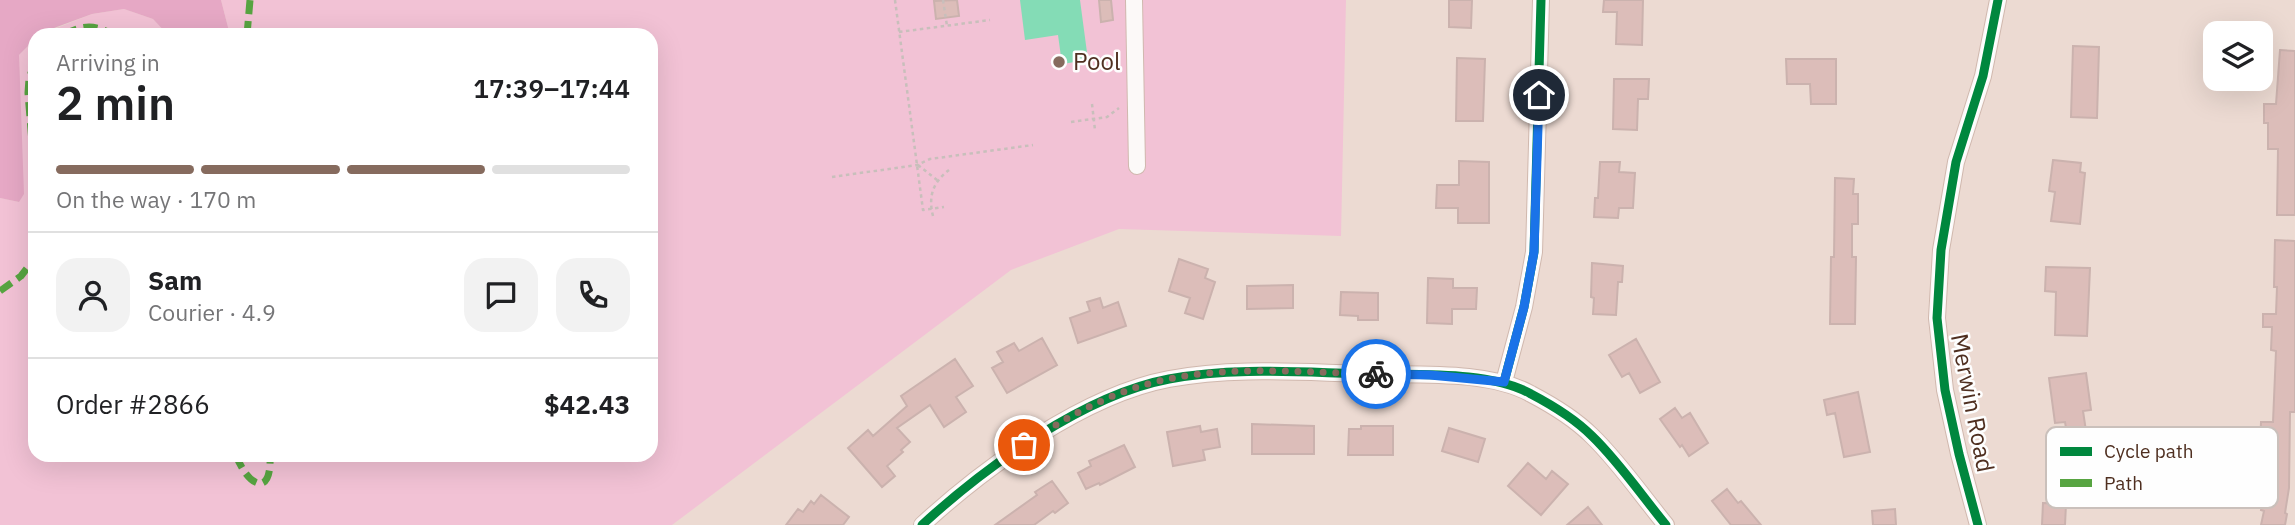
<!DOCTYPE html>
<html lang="en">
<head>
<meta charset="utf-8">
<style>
	:root { --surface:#fff; --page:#f2f2f2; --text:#202124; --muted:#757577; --line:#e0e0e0; --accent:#866b5e }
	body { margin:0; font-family:"IBM Plex Sans",sans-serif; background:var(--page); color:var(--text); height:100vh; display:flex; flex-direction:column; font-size:26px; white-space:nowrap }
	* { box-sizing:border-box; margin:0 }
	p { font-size:23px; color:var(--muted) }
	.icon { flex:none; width:38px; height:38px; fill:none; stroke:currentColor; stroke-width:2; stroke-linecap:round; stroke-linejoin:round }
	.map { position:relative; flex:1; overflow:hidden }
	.panel { position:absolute; left:28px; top:28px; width:630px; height:434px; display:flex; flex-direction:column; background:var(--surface); border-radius:21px; box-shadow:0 7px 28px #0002 }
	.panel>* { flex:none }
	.controls { position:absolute; left:2203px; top:21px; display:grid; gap:14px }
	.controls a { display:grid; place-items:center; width:70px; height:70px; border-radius:14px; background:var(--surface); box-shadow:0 7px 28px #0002; font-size:35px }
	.pin { position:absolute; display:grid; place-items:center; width:60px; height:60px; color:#fff; margin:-30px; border:4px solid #fff; border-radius:50%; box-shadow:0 2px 7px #0007 }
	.courier { position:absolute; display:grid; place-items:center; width:70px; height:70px; margin:-35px; border:5px solid #1a73e8; border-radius:50%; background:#fff; color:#222; box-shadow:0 2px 9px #0007 }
	.overview em { font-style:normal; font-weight:600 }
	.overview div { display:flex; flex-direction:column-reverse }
	.overview { display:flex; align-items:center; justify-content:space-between; height:119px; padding:0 28px }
	h1 { font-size:46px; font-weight:600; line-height:52px }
	.bar { display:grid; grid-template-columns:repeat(4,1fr); gap:10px 7px; align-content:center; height:84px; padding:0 28px }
	.bar i { height:9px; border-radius:5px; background:var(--line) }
	.bar .on { background:var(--accent) }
	.bar p { grid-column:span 4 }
	.line { display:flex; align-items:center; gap:18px; padding:0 28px; border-top:2px solid var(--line) }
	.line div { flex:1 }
	.round { display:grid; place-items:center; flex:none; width:74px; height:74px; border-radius:21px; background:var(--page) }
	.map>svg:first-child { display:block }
	.green { fill:#f2c2d5 }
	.forest { fill:#e6a8c5 }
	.water { fill:#84dcb6 }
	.building { fill:#dcbdb9; stroke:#cbb2ae; stroke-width:2 }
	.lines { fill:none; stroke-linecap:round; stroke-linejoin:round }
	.street-casing { stroke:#d0b8ae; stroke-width:18 }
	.path { stroke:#c8bfbb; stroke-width:2.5; stroke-dasharray:3.5 3.5; stroke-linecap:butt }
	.street { stroke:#fcf9f8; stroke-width:16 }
	.quiet { stroke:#57a441; stroke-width:7; stroke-dasharray:14 7; stroke-linecap:butt }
	.cycleway-casing { stroke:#fefefe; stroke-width:13 }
	.cycleway { stroke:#00873e; stroke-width:9 }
	.done { stroke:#866b5e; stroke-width:7; stroke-dasharray:0 12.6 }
	.route { stroke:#1a73e8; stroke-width:9 }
	.poi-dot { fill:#866b5e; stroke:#fefefe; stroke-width:2.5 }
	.labels { text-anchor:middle; stroke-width:5; stroke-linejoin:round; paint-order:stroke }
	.poi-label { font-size:24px; fill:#4f2f20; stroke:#fefefe; text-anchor:start }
	.street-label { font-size:24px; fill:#4f2f20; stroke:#fefefe }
	.key { fill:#fefefe; stroke:#cac0bb; stroke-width:2 }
	.key-label { font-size:19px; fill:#4f2f20 }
</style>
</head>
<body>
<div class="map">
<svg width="2295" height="525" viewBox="0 0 2295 525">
	<rect width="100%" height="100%" fill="#ecdad2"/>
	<path class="green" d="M 221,0 L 1346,0 L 1341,236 L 1119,229 L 1011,270 L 672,525 L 0,525 L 0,198 L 19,202 L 19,55 L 35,39 L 35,455 L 651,455 L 651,35 L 230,35 Z
		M 124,9 L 153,19 L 168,35 L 39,35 L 92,14 Z"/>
	<path class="forest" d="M 0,0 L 221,0 L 230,35 L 168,35 L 153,19 L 124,9 L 92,14 L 35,35 L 35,39 L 19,55 L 24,194 L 19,202 L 0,198 Z"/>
	<path class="water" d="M 1020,0 L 1080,0 L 1088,60 L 1062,64 L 1058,35 L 1025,40 Z"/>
	<path class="building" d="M 957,0 L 959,16 L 936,19 L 934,1 Z
		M 1099,0 L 1111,0 L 1113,20 L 1101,22 Z
		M 1449,0 L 1472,0 L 1471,28 L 1449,27 Z
		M 1604,0 L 1643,0 L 1642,45 L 1616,44 L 1617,12 L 1603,12 Z
		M 2073,46 L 2099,47 L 2097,118 L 2071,117 Z
		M 2280,50 L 2295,51 L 2295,215 L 2277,215 L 2278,149 L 2268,149 L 2268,123 L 2264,123 L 2264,104 L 2276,104 Z
		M 1457,58 L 1485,59 L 1483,121 L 1456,121 Z
		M 1786,59 L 1836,59 L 1836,104 L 1811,104 L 1810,84 L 1787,84 Z
		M 1614,79 L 1649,79 L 1648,99 L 1638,99 L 1637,130 L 1613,129 Z
		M 2053,160 L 2081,163 L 2080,172 L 2085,173 L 2080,224 L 2051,221 L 2055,192 L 2049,191 Z
		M 1459,161 L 1489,162 L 1489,223 L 1458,223 L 1458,208 L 1436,208 L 1437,185 L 1459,185 Z
		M 1600,162 L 1620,162 L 1619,172 L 1635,173 L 1633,208 L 1619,208 L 1618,218 L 1594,217 L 1595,198 L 1598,198 Z
		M 1835,178 L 1854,179 L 1853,194 L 1858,194 L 1858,224 L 1852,224 L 1852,257 L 1856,257 L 1855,324 L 1830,324 L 1831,257 L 1834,257 Z
		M 2275,240 L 2295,241 L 2295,412 L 2290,412 L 2289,488 L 2285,513 L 2287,514 L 2285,525 L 2261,525 L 2264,511 L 2261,510 L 2266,482 L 2269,482 L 2269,454 L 2260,453 L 2261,422 L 2273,422 L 2276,351 L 2271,350 L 2272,327 L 2263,327 L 2263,314 L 2276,314 L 2277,287 L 2274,287 Z
		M 1179,259 L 1208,269 L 1205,278 L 1215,282 L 1203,319 L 1185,313 L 1190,298 L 1169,291 Z
		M 1592,263 L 1623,266 L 1622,282 L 1618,282 L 1616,315 L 1593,314 L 1594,298 L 1591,297 Z
		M 2046,267 L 2090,268 L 2087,336 L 2055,335 L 2056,292 L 2045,291 Z
		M 1428,278 L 1453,279 L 1453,288 L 1477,288 L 1476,309 L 1452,309 L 1452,324 L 1427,323 Z
		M 1293,285 L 1293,308 L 1247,309 L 1247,286 Z
		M 1341,292 L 1378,293 L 1378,320 L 1358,320 L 1358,316 L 1340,315 Z
		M 1100,298 L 1103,308 L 1118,302 L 1126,326 L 1078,343 L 1070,318 L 1090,311 L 1087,302 Z
		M 1042,338 L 1057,365 L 1007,393 L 992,368 L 1003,362 L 997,352 L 1014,343 L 1019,351 Z
		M 1636,339 L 1660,382 L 1640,393 L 1629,373 L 1622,377 L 1609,355 Z
		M 955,359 L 973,386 L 956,397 L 966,412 L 944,427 L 930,405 L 897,428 L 910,442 L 901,450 L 903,452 L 887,466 L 895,476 L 882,487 L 848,448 L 868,430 L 873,436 L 907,406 L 901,396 Z
		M 2086,373 L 2091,410 L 2083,411 L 2086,431 L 2067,434 L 2065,422 L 2055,423 L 2049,378 Z
		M 1858,392 L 1870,452 L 1844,457 L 1835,413 L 1827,415 L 1824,400 Z
		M 1675,408 L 1682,418 L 1690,413 L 1708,443 L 1689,456 L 1682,445 L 1680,447 L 1660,419 Z
		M 1252,424 L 1314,426 L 1314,454 L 1252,454 Z
		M 1200,426 L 1201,432 L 1217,429 L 1220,447 L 1203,450 L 1205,460 L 1173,466 L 1167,432 Z
		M 1361,426 L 1393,426 L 1393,455 L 1348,455 L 1349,429 L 1361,429 Z
		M 1449,428 L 1485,439 L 1478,462 L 1442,451 Z
		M 1124,445 L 1135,467 L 1100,485 L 1099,483 L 1086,489 L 1078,473 L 1091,466 L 1089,461 Z
		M 1528,463 L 1546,479 L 1552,471 L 1568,484 L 1541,515 L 1508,486 Z
		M 1052,481 L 1068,503 L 1055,513 L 1053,511 L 1034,525 L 995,525 L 1037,495 L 1035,492 Z
		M 1727,489 L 1738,503 L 1741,501 L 1761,525 L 1731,525 L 1712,501 Z
		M 821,495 L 849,517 L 843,525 L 786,525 L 798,509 L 803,512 L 811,501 L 814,504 Z
		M 2043,503 L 2066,504 L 2065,525 L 2042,525 Z
		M 1588,507 L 1602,525 L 1567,525 Z
		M 1895,509 L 1896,525 L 1873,525 L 1872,511 Z"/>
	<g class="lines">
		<g class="street-casing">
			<path id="street" d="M 1134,0 L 1137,166
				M 1504,382 L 1524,307 L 1534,252 L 1541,0
				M 922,525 C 985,467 1084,395 1169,379 C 1237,366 1307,373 1375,374 C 1421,375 1491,371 1531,394 C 1552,405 1575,419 1592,436 C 1619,462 1642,496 1666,525
				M 1978,525 L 1959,454 L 1945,390 L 1937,318 L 1941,250 L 1956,162 L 1983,76 L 1998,0"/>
		</g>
		<path class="path" d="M 895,0 L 923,210 L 944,207
			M 943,0 L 947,26
			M 899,32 L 990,20
			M 1092,104 L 1095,130
			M 1071,122 L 1107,117 L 1119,108
			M 918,165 L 937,180
			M 832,177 L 917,165 L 930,159 L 1033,145
			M 933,216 C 928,196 933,182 949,170"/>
		<use href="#street" class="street"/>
		<path class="quiet" d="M 64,35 C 81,25 96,24 113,35
			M 247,35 L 250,0
			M 35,61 L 29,79 L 28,93 L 35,179
			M 0,291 L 21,276 L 35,258
			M 236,455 C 247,485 272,500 270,455"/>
		<g class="cycleway-casing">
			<path id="cycleway" d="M 1504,382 L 1524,307 L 1534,252 L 1541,0
				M 922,525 C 985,467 1084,395 1169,379 C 1237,366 1307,373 1375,374 C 1421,375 1491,371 1531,394 C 1552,405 1575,419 1592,436 C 1619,462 1642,496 1666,525
				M 1978,525 L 1959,454 L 1945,390 L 1937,318 L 1941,250 L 1956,162 L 1983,76 L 1998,0"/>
		</g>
		<use href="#cycleway" class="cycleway"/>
	</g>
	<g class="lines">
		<path class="done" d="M 1024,445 C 1068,416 1116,389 1169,379 C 1236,365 1308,373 1376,374"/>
		<path class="route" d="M 1376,374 L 1430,375 L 1504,382 L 1524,307 L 1534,252 L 1539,95"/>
	</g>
	<circle class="poi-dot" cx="1059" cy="62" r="7"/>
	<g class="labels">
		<g class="poi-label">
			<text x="1073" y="70">Pool</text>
		</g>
		<g class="street-label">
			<text transform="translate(1972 403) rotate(79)" y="8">Merwin Road</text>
		</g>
	</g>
	<rect x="2046" y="427" width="232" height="81" rx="10" class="key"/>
	<rect x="2060" y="447" width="32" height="9" fill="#00873e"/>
	<rect x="2060" y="479" width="32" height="8" fill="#57a441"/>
	<g class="key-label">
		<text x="2104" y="458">Cycle path</text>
		<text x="2104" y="490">Path</text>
	</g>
</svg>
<div class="controls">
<a><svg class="icon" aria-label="layers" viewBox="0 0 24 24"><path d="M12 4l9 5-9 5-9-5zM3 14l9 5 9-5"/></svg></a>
</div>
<div class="pin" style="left:1024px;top:445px;background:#ea580c"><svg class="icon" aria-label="bag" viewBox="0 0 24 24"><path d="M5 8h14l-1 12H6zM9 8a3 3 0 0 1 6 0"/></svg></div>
<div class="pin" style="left:1539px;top:95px;background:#1f2937"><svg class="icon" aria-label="home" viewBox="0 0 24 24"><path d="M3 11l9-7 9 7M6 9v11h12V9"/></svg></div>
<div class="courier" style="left:1376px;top:374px"><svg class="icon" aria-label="bike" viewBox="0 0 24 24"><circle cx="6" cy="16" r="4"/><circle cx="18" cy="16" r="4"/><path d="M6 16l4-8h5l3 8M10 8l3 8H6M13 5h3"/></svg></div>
<section class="panel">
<div class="overview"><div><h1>2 min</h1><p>Arriving in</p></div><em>17:39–17:44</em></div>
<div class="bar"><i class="on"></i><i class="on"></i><i class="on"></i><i></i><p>On the way · 170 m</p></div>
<div class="line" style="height:126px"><a class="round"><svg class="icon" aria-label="person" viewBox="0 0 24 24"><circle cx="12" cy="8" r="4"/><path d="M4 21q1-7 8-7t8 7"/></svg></a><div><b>Sam</b><p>Courier · 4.9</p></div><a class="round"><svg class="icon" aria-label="chat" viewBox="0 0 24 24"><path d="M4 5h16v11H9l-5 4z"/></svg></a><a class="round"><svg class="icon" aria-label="phone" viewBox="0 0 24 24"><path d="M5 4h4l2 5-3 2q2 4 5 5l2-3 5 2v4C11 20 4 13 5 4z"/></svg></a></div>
<div class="line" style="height:91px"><div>Order #2866</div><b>$42.43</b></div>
</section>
</div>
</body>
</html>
